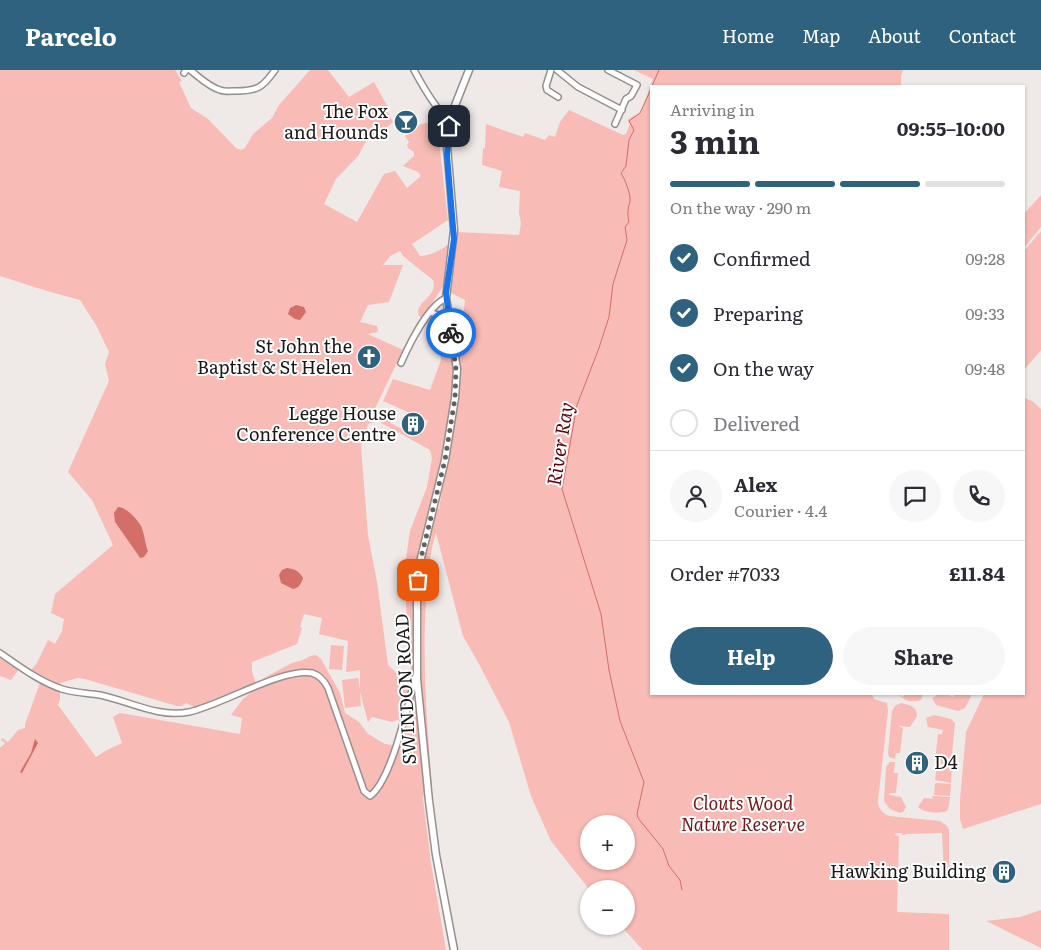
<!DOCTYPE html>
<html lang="en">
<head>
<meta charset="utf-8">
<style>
	:root { --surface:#fff; --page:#f7f7f7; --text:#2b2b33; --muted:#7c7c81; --line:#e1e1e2; --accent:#2e627e }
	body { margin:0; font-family:Literata,serif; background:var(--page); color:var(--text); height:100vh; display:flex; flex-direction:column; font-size:19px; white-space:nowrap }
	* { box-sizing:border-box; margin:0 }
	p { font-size:16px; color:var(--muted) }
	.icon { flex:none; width:28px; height:28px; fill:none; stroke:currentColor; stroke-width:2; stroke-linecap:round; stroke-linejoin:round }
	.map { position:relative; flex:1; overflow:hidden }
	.panel { position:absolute; left:650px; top:15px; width:375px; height:610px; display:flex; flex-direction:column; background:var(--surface); border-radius:0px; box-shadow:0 1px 4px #0004 }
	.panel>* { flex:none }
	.fabs { position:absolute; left:580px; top:745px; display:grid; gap:10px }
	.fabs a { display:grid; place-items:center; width:55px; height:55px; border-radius:50%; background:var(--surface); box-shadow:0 1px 4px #0004; font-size:25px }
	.pin { position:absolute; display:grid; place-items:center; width:42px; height:42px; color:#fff; margin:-21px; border-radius:10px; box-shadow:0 2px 8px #0006 }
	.courier { position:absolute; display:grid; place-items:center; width:50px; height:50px; margin:-25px; border:4px solid #1a73e8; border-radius:50%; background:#fff; color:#222; box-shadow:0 1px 6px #0007 }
	.headline em { font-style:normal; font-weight:700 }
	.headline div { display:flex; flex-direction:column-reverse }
	.headline { display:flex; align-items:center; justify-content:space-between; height:85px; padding:0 20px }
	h1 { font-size:32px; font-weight:700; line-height:38px }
	.bar { display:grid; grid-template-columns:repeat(4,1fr); gap:8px 5px; align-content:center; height:60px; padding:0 20px }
	.bar i { height:6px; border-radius:4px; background:var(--line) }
	.bar .current { background:var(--accent) }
	.bar p { grid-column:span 4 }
	.line { display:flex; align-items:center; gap:12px; padding:0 20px; border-top:1px solid var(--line) }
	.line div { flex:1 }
	.round { display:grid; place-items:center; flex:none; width:52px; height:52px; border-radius:26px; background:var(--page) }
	ol { padding:0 20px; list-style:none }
	li { display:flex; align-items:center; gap:15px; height:55px }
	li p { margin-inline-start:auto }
	li .icon { padding:5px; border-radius:50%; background:var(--accent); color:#fff; stroke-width:4 }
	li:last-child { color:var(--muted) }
	li i { width:28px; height:28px; border:2px solid var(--line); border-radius:50% }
	.primary-button { display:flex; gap:10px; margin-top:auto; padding:10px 20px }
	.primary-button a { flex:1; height:58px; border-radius:30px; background:var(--accent); color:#fff; font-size:20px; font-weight:700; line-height:58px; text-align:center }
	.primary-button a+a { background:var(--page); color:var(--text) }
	header { display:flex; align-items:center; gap:30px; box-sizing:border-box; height:70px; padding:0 25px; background:var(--accent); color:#fff }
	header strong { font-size:24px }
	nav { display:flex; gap:28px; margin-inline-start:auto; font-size:18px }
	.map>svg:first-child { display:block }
	.green { fill:#f8bbb5; fill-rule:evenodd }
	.water { fill:#d36e68 }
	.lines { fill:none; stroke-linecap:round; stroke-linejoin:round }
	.stream { stroke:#d36e68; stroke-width:1 }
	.minor-casing { stroke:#958f8e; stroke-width:8 }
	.major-casing { stroke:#958f8e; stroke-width:9 }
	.minor { stroke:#fff; stroke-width:5 }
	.major { stroke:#fff; stroke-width:6 }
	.done { stroke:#656161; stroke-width:5; stroke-dasharray:0 9 }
	.route { stroke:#1a73e8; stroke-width:6 }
	.labels { text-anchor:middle; stroke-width:4; stroke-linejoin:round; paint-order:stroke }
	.poi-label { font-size:18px; fill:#1a1818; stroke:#fff; text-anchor:end }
	.street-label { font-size:18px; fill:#1a1818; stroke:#fff }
	.park-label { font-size:18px; font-style:italic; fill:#731619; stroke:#fff }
	.water-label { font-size:19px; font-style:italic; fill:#64020c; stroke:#fff }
</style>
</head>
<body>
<header>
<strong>Parcelo</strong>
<nav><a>Home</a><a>Map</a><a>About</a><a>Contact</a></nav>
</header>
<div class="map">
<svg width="1041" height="880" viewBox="0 0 1041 880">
	<rect width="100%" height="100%" fill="#efe9e8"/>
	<path class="green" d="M 0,0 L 175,0 L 182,11 L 179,12 L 191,38 L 208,49 L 236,78 L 241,80 L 245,78 L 253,64 L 272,48 L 279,35 L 310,0 L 328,0 L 349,27 L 374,12 L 389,39 L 387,41 L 393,52 L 377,66 L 376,70 L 369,66 L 358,86 L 336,109 L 324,134 L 357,152 L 384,104 L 395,101 L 407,118 L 421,106 L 418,102 L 403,96 L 414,86 L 414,82 L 408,78 L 407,75 L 409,72 L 405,66 L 421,54 L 445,51 L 440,80 L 448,150 L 412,174 L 420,186 C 430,186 441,180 449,174 L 450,177 L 444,215 L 428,239 C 433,246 442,252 451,250 L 455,267 L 459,271 L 462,259 L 465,230 L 449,222 L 457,162 L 519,165 L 521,153 L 519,143 L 520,121 L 499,117 L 502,101 L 482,95 L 483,79 L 485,78 L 486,54 L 523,67 L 525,63 L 545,70 L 549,65 L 555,67 L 560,52 L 569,40 L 623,65 L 626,64 L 630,54 L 628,51 L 628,49 L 641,42 L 653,9 L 634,0 L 903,0 L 901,6 L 901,16 L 651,16 L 651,624 L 872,624 L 874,629 L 887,633 L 888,641 L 878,731 C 878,738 882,743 889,746 L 940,751 L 947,756 L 949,760 L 949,796 L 948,800 L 944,802 L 942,763 L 905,764 L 905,765 L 902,765 L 902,763 L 896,763 L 895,765 L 899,766 L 897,842 L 949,844 L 949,880 L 643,880 L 621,856 L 626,856 L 626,819 L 589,819 L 551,771 L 531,726 L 509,652 L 479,594 L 463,566 L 436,463 C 429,485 427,508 426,531 C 422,593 427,654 432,716 L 430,715 L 419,606 L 420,511 L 423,490 L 437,438 L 439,439 L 460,317 L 453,314 L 447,363 L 431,436 L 419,478 L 412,510 L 416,613 L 411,632 L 418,635 L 425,714 L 423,729 L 431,793 L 446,880 L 0,880 L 0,677 L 1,677 L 5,673 L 1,670 L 2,668 L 8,672 L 18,660 L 25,658 L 25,654 L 40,613 L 49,609 L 31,600 L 37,593 L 48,570 L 55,574 L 62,561 L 64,549 L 51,543 L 55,524 L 113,475 L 92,430 L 68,402 L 109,311 L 105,294 L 109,282 L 96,255 L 80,230 L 47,221 L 0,206 ZM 400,181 L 403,186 L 433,210 C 439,227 413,232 419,246 L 437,252 L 441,257 L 439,269 L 441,290 L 430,320 L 393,309 L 383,331 L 428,351 L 423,362 C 408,364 403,359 390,353 L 392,349 L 384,346 L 371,347 L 403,280 L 368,264 L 378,262 L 377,256 L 360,252 L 368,235 L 389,232 L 403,195 L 383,195 L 390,186 ZM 378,351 L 430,380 L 432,388 L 427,417 L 410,461 L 406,488 L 406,536 L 411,600 L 408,614 L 388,595 L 377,512 L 368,465 L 361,376 L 368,354 ZM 115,452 L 145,473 L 148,480 L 139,487 ZM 304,544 L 322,548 L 319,564 L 348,571 L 346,602 L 360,600 L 360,620 L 358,608 L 342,610 L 345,638 L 361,636 L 360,622 L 368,652 L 372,647 L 392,652 L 400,649 L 397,664 L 405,663 L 403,672 L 400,677 L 399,676 L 385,674 L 368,664 L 359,652 L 345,643 L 340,623 L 321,589 L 316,585 L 310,586 L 303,590 L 292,593 L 262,609 L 263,613 L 243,629 L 231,645 L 242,648 L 240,664 L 120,643 L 113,647 L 122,673 L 107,680 L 96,687 L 58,635 L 60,629 L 60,613 L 78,608 L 85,609 L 177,636 L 182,636 L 186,633 L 194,637 L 203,638 L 257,617 L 252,602 L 252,592 L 297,574 L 302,558 L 300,557 ZM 589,754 L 626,754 L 626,791 L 589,791 Z
		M 1041,125 L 1041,157 L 1024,178 L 1024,144 Z
		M 1041,161 L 1041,280 L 1024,300 L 1024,181 Z
		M 1024,328 L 1032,331 L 1041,339 L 1041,734 L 963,759 L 960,749 L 960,730 L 966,662 L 984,624 L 1024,624 Z
		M 331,575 L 344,576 L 342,600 L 329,599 Z
		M 0,585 L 19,599 L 11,610 L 0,606 Z
		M 899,624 L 903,627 L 905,624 L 923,624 L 921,630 C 913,633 903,631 899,624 Z
		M 939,624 L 946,624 L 953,627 L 954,625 L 951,624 L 972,624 L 965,638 L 958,641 L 936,635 L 932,628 Z
		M 901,633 C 909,635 917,636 917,646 L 910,657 L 898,656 L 903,658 L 900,683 L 896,683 L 895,689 L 889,687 L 888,683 L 892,641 L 895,636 Z
		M 934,645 L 951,649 L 955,653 L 951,695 L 935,693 L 938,664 L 942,664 L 943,660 L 928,657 L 926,648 Z
		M 890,692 L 895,692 L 894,703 L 898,703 L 896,723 L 890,723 L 889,725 L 901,727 L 906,737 L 903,742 L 900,743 L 890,739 L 884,731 L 886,697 Z
		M 937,696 L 952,698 L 951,713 L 935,710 Z
		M 937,713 L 951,714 L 950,726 L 934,725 L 935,714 Z
		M 932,726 L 950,727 L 949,735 L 947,741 C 939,744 924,743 918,737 L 924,728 L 934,729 L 932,728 Z
		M 1041,840 L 1041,878 L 986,851 L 1020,847 Z"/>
	<path class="water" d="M 296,235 L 304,237 L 306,242 L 300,250 L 295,249 L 288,244 L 290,238 Z
		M 118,437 C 126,437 137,449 141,456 C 144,462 145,473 148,481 L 144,487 L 140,488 L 115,452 L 114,443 Z
		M 287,498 C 295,499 299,501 303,508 C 301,514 299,518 293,519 L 281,513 L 279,505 L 282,500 Z
		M 35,669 L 38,673 L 22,703 L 20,702 L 31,683 Z"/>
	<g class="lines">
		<path class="stream" d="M 652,16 L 659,0
			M 651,19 L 640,43 L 629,51 L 634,60 L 629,70 L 626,96 L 621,103 C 625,109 631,125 630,131 C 628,139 627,143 629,152 L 625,157 L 627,170 L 613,214 L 609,247 L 599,278 L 577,335 L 562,419 L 601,544 L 609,600 L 620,651 L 644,712 L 637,744 L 638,748 L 663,779 L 669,796 L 680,810 L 682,820"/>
		<g class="minor-casing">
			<path id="minor" d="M 190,0 C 199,7 209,17 220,20 C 225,22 231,21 236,21 C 258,21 263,17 275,0
				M 414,0 C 421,13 438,43 450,50
				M 551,0 L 546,16 L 547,20 L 558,27
				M 557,0 L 578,17 L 622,40
				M 608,0 L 637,15 L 631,26 L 626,29 L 615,54
				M 184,3 L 186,0
				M 430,242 L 448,249
				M 401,293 C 409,275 428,236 446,228
				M 0,583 C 19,596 40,612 62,619 C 74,623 88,623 100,625 C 129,631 158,648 189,642 C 222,635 281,598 312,603 C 319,605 325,612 328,618 L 364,721 L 370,726 C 392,710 408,633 416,605"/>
		</g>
		<g class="major-casing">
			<path id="major" d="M 454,880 L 436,785 L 429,731 L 417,609 L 417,528 L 420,492 L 445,390 L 455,328 L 457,299 L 446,228 L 454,160 L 447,76 L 452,43 L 469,0"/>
		</g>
		<use href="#minor" class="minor"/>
		<use href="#major" class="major"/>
	</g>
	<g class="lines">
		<path class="done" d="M 418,510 L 420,492 L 445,390 L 455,328 L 456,299 L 451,263"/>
		<path class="route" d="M 449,56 L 447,86 L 454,169 L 446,223 L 451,263"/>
	</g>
	<defs>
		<g id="bar-disc" transform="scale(1.25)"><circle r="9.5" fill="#2e627e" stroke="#fff"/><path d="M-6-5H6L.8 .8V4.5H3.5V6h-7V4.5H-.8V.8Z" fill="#fff"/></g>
		<g id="church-disc" transform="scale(1.25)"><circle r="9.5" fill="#2e627e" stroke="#fff"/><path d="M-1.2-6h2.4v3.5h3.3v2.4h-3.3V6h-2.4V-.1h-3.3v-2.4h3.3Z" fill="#fff"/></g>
		<g id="building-disc" transform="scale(1.25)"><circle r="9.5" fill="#2e627e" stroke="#fff"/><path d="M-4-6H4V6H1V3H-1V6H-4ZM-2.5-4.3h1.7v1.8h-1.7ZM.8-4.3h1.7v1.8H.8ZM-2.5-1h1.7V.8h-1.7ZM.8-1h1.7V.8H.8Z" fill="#fff"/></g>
	</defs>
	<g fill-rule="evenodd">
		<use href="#bar-disc" x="406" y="52"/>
		<use href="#church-disc" x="369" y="287"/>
		<use href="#building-disc" x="413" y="354"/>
		<use href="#building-disc" x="917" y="693"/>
		<use href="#building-disc" x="1004" y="802"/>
	</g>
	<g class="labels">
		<g class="poi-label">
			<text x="388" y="48">The Fox<tspan x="388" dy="21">and Hounds</tspan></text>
			<text x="352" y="283">St John the<tspan x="352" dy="21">Baptist &amp; St Helen</tspan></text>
			<text x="396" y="350">Legge House<tspan x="396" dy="21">Conference Centre</tspan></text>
			<text x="934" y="699" text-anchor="start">D4</text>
			<text x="986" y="808">Hawking Building</text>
		</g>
		<g class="street-label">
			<text transform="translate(406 619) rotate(-93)" y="6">SWINDON ROAD</text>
		</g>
		<g class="park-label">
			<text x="743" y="740">Clouts Wood<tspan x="743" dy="21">Nature Reserve</tspan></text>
		</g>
		<g class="water-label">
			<text transform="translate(560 374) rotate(-81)" y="7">River Ray</text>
		</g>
	</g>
</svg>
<div class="fabs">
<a>+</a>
<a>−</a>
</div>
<div class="pin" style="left:418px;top:510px;background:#ea580c"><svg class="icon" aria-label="bag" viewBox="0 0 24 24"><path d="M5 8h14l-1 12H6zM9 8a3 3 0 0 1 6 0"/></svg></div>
<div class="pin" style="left:449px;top:56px;background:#1f2937"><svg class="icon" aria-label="home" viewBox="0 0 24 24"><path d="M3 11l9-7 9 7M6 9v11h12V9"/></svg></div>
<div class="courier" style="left:451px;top:263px"><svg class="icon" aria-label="bike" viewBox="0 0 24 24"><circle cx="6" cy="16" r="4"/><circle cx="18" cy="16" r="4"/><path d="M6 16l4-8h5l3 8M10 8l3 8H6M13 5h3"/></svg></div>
<section class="panel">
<div class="headline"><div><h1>3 min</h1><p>Arriving in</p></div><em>09:55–10:00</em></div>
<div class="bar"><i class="current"></i><i class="current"></i><i class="current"></i><i></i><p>On the way · 290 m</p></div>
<ol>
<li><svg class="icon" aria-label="check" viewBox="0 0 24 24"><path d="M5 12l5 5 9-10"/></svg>Confirmed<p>09:28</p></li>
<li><svg class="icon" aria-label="check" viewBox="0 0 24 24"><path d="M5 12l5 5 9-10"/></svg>Preparing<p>09:33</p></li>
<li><svg class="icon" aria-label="check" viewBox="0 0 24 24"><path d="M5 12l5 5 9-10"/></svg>On the way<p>09:48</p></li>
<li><i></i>Delivered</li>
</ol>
<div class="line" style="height:90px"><a class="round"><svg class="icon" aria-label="person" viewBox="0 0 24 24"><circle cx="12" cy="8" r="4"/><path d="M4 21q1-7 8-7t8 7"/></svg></a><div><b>Alex</b><p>Courier · 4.4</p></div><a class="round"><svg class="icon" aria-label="chat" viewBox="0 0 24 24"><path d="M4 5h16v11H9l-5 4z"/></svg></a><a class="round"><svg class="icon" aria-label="phone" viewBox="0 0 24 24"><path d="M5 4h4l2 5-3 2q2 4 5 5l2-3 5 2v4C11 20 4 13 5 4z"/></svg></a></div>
<div class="line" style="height:65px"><div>Order #7033</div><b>£11.84</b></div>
<div class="primary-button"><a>Help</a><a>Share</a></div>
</section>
</div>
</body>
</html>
